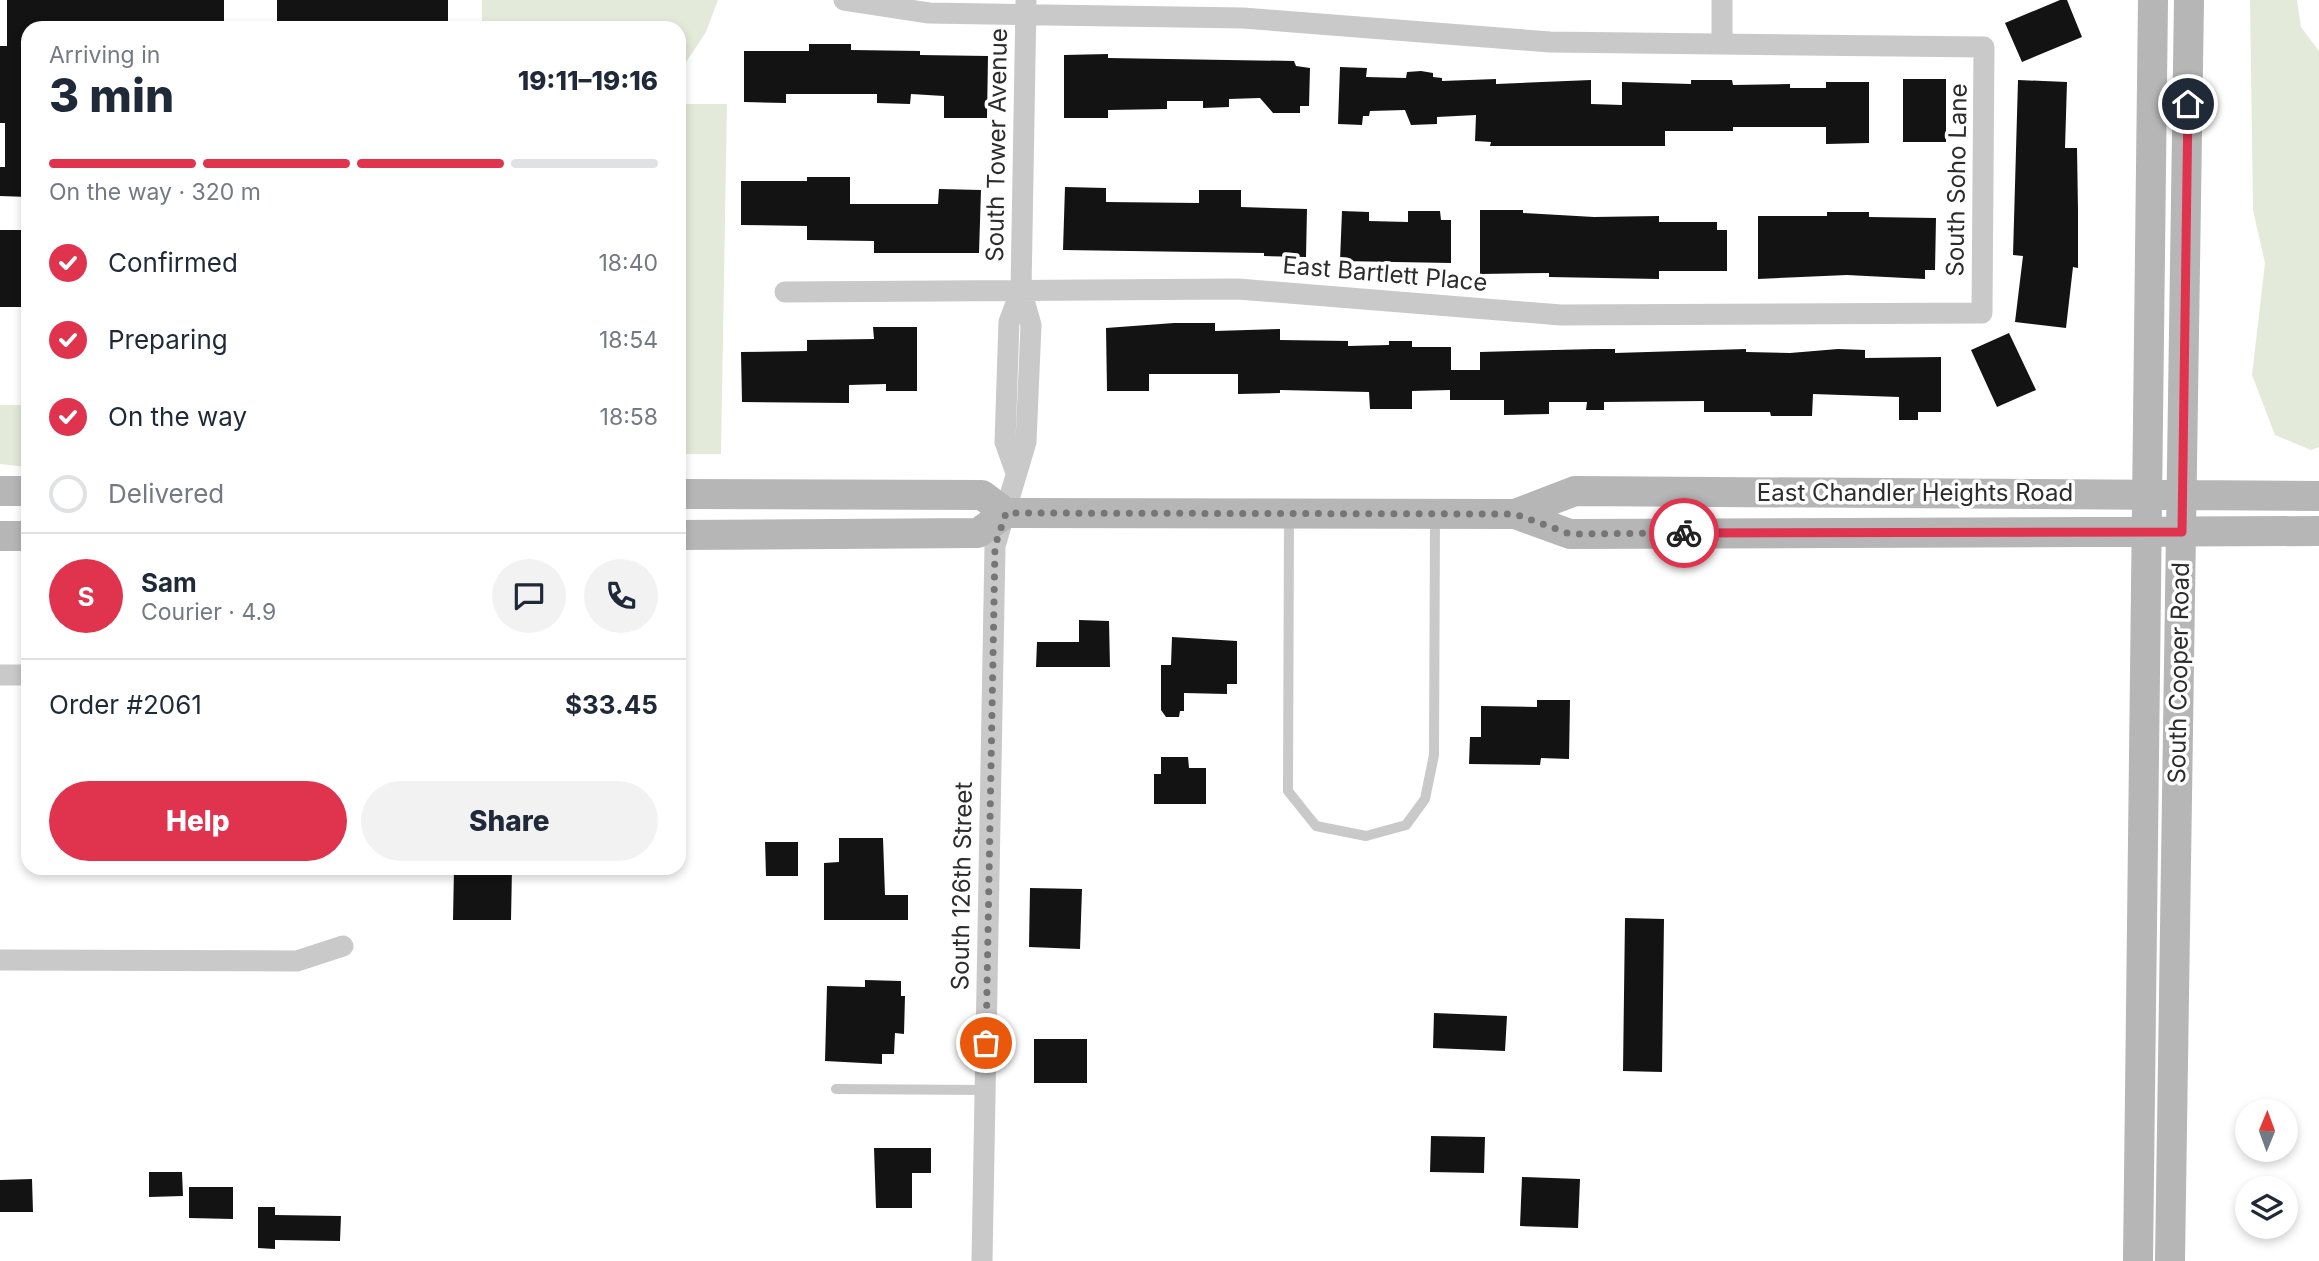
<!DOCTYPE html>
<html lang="en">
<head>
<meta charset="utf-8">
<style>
	:root { --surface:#fff; --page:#f2f2f3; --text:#1f2937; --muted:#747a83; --line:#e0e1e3; --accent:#df334e }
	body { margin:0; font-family:Inter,sans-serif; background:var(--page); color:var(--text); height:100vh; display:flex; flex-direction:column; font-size:26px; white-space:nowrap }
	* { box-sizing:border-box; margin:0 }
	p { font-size:23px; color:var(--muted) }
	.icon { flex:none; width:38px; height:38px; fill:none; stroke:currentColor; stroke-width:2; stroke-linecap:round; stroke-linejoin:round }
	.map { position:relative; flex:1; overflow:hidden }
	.sheet { position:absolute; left:21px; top:21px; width:665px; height:854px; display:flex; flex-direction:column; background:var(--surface); border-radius:21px; box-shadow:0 4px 10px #0003 }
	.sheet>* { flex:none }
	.needle { width:46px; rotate:1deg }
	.buttons { position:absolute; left:2235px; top:1099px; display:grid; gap:14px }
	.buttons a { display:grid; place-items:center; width:63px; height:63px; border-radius:50%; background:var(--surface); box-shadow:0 4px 10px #0003; font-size:35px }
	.pin { position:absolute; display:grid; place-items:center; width:60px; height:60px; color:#fff; margin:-30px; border:4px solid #fff; border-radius:50%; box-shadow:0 2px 7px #0007 }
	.courier { position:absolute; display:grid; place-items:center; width:70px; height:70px; margin:-35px; border:5px solid #df334e; border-radius:50%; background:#fff; color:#222; box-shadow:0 2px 9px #0007 }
	.summary em { font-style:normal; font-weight:800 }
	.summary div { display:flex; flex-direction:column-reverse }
	.summary { display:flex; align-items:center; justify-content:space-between; height:119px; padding:0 28px }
	h1 { font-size:46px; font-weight:800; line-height:52px }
	.bar { display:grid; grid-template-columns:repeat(4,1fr); gap:10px 7px; align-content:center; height:84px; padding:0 28px }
	.bar i { height:9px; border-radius:5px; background:var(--line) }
	.bar .on { background:var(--accent) }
	.bar p { grid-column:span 4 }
	.line { display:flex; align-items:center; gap:18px; padding:0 28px; border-top:2px solid var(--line) }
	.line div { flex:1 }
	.round { display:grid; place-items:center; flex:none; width:74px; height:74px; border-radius:37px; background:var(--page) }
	ol { padding:0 28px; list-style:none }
	li { display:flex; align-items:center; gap:21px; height:77px }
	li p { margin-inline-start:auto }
	li .icon { padding:7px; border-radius:50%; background:var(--accent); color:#fff; stroke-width:4 }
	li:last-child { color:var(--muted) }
	li i { width:38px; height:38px; border:4px solid var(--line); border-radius:50% }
	.cta { display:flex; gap:14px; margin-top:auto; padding:14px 28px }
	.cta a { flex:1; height:80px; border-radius:42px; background:var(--accent); color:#fff; font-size:28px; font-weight:800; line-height:80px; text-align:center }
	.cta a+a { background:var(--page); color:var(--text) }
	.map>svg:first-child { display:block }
	.green { fill:#e4eada }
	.building { fill:#131313 }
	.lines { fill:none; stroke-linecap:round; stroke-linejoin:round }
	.service { stroke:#c9c9c9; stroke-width:10 }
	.minor { stroke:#c9c9c9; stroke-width:21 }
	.secondary { stroke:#b6b6b6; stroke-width:30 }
	.done { stroke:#767676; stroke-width:7; stroke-dasharray:0 12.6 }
	.route { stroke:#df334e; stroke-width:9 }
	.labels { text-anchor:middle; stroke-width:7; stroke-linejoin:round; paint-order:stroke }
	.street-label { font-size:24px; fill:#2c2c2c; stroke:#fff }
</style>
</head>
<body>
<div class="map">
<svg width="2319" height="1261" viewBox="0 0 2319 1261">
	<rect width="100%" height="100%" fill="#fff"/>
	<path class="green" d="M 482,0 L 718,0 L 706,32 L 679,73 L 679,28 L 482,28 Z
		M 2250,0 L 2297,0 L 2301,27 L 2319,51 L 2319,447 L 2311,450 L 2275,435 L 2252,375 L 2265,263 L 2253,210 Z
		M 679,104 L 727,104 L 721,454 L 679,454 Z
		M 0,405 L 28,405 L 28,467 L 0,464 Z"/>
	<path class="building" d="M 7,0 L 224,0 L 224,28 L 28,28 L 28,197 L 0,196 L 0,167 L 5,167 L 5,123 L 0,123 L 0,46 L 7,46 Z
		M 277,0 L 448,0 L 448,28 L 334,28 L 334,23 L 277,23 Z
		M 2060,0 L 2067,0 L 2082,37 L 2022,62 L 2005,23 Z
		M 809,44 L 851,44 L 851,50 L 920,51 L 920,55 L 988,56 L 987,118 L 944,118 L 944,96 L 911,94 L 910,104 L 877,103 L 877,94 L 786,94 L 786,103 L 744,102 L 744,51 L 809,51 Z
		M 1108,54 L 1108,58 L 1294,61 L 1296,66 L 1310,68 L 1309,106 L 1300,106 L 1300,113 L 1273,113 L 1260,98 L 1229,99 L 1229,107 L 1203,108 L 1203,101 L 1167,101 L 1167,109 L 1108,110 L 1108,118 L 1064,118 L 1064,55 Z
		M 1340,67 L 1367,68 L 1366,77 L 1406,78 L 1407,72 L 1421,71 L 1433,73 L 1433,77 L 1442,78 L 1442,81 L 1496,79 L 1496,84 L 1591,80 L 1591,104 L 1622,105 L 1622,82 L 1691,84 L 1691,80 L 1732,80 L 1733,85 L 1790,84 L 1790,88 L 1826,88 L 1826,82 L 1869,82 L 1869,143 L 1826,144 L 1826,127 L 1733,127 L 1733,131 L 1665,131 L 1665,146 L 1490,146 L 1491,142 L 1475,141 L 1476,115 L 1437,117 L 1437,124 L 1411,125 L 1405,110 L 1370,111 L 1369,116 L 1363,116 L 1362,125 L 1338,124 Z
		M 1903,79 L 1946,79 L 1946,142 L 1903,142 Z
		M 2018,80 L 2067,82 L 2065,148 L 2077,148 L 2078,210 L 2078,268 L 2073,267 L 2066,328 L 2015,322 L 2023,256 L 2013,255 Z
		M 807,177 L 850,177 L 850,204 L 938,204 L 939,189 L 981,190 L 979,253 L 874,253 L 874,241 L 807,240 L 807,226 L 741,225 L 741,181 L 807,181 Z
		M 1065,187 L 1106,188 L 1106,202 L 1199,203 L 1199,190 L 1241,190 L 1241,207 L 1307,209 L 1306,257 L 1264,256 L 1264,253 L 1063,250 Z
		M 1480,210 L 1523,210 L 1523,213 L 1594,217 L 1659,216 L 1659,222 L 1717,222 L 1717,230 L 1727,230 L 1727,271 L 1659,271 L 1659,279 L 1549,277 L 1549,273 L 1480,274 Z
		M 1342,211 L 1369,212 L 1369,221 L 1408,222 L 1408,211 L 1440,211 L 1441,220 L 1451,220 L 1451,263 L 1340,261 Z
		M 1827,212 L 1869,212 L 1869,217 L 1936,218 L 1935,270 L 1925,270 L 1925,279 L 1847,275 L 1758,279 L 1758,216 L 1827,216 Z
		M 0,230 L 28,230 L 28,307 L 0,307 Z
		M 1174,323 L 1215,323 L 1215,331 L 1280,329 L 1280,340 L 1348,341 L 1348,346 L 1389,345 L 1389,341 L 1412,341 L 1412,347 L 1451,347 L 1451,370 L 1480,370 L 1480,352 L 1596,349 L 1615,349 L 1615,353 L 1746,349 L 1746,352 L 1790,353 L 1838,349 L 1865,350 L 1865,358 L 1941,357 L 1941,412 L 1918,412 L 1918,420 L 1899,420 L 1899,397 L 1813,394 L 1812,416 L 1771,416 L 1770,412 L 1704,412 L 1704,401 L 1604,402 L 1604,410 L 1586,410 L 1587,402 L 1549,402 L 1549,414 L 1504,415 L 1504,400 L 1450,400 L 1450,390 L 1412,391 L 1412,409 L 1370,409 L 1369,392 L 1280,390 L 1280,393 L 1238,394 L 1238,374 L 1149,374 L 1149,391 L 1107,391 L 1106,328 Z
		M 873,327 L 917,327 L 917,391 L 886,391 L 886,384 L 849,385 L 849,403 L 742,402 L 741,352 L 807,351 L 807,340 L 874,339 Z
		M 2009,333 L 2036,390 L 1997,407 L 1971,350 Z
		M 1079,620 L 1109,621 L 1110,667 L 1036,667 L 1037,642 L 1079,642 Z
		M 1172,637 L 1237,641 L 1237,684 L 1227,684 L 1227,694 L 1184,693 L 1184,711 L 1180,711 L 1179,717 L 1166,717 L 1161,710 L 1161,665 L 1171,665 Z
		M 1537,700 L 1570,700 L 1569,759 L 1541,758 L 1540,765 L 1469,764 L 1470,737 L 1481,737 L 1481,706 L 1537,707 Z
		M 1161,757 L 1188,757 L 1189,768 L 1206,768 L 1206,804 L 1154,804 L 1154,774 L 1161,774 Z
		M 839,838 L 883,838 L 885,895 L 908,895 L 908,920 L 824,920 L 824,863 L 839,862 Z
		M 765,842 L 798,842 L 798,876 L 766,876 Z
		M 454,868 L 512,868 L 511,920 L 453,920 Z
		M 1030,888 L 1082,889 L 1080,949 L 1029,947 Z
		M 1625,918 L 1664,919 L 1662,1072 L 1623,1071 Z
		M 865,980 L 901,981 L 901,996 L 905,996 L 904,1034 L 895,1033 L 894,1054 L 882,1054 L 882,1064 L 825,1061 L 827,986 L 865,987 Z
		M 1434,1013 L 1507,1016 L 1505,1051 L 1433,1048 Z
		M 1034,1039 L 1087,1039 L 1087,1083 L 1034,1083 Z
		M 1431,1136 L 1485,1137 L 1484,1173 L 1430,1172 Z
		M 874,1148 L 931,1148 L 931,1173 L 912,1173 L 912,1208 L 876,1208 Z
		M 149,1172 L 182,1172 L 183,1196 L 149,1197 Z
		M 1522,1177 L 1580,1179 L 1578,1228 L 1520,1226 Z
		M 32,1179 L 33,1212 L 0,1212 L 0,1180 Z
		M 189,1187 L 233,1187 L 233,1219 L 189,1218 Z
		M 258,1207 L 275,1207 L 275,1215 L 341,1216 L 340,1241 L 275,1240 L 275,1249 L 258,1248 Z"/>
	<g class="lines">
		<path class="service" d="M 1289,516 L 1288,791 L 1316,826 L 1366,836 L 1406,825 L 1425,799 L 1434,755 L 1435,515
			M 836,1089 L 985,1090"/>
		<path class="minor" d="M 1722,42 L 1722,0
			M 785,292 L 1238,289 L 1561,315 L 1982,313 L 1984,47 L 1550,42 L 1243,18 L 929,13 L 844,0
			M 1015,470 L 1005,442 L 1009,322 L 1021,290
			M 0,675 L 28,675
			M 0,960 L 297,961 L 343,946
			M 982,1261 L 995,546 L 1026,442 L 1031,325 L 1021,290 L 1026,2"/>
		<path class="secondary" d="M 0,491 L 28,491
			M 679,494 L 982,495 L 1006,513
			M 1515,514 L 1570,534 L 2319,531
			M 679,535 L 978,533 L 1006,513 L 1515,514 L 1575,491 L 2319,496
			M 0,536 L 28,536
			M 2138,1261 L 2153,0
			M 2170,1261 L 2189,0"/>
	</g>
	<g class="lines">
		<path class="done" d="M 986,1043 L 995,546 L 1006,513 L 1515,514 L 1570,534 L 1684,533"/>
		<path class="route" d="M 1684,533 L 2182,532 L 2188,104"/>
	</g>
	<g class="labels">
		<g class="street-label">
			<text transform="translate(997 145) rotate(-89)" y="8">South Tower Avenue</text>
			<text transform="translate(1957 180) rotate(-89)" y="8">South Soho Lane</text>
			<text transform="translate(1385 274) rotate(5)" y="8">East Bartlett Place</text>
			<text x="1915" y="501">East Chandler Heights Road</text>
			<text transform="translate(2179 673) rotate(-89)" y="8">South Cooper Road</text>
			<text transform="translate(962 886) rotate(-89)" y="8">South 126th Street</text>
		</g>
	</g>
</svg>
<div class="buttons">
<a><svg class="needle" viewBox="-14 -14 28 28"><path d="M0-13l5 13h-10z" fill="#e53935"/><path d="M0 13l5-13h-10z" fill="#747a83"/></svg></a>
<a><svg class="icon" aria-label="layers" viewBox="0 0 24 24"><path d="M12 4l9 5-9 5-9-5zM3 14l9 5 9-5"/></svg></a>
</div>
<div class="pin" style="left:986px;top:1043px;background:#ea580c"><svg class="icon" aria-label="bag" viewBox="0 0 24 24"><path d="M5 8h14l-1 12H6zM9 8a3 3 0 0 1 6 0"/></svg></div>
<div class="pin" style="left:2188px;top:104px;background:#1f2937"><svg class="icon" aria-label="home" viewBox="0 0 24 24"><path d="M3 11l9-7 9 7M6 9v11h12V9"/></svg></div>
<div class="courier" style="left:1684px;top:533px"><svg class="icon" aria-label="bike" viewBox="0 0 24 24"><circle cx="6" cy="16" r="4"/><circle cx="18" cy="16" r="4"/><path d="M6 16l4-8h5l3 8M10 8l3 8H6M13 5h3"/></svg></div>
<section class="sheet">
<div class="summary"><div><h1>3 min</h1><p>Arriving in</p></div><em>19:11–19:16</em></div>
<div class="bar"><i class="on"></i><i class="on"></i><i class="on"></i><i></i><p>On the way · 320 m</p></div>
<ol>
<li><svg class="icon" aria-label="check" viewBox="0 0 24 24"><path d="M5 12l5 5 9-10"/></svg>Confirmed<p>18:40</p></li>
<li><svg class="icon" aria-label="check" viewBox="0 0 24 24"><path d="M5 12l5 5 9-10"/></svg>Preparing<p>18:54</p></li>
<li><svg class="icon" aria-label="check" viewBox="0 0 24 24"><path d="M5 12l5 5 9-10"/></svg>On the way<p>18:58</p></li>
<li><i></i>Delivered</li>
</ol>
<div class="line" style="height:126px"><b class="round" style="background:var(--accent);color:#fff">S</b><div><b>Sam</b><p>Courier · 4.9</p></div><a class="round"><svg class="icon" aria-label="chat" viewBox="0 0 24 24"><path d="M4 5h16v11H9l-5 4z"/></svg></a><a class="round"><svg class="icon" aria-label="phone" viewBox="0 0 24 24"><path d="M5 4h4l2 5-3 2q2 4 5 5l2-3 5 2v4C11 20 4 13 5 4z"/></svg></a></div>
<div class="line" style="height:91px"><div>Order #2061</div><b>$33.45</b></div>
<div class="cta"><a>Help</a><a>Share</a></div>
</section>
</div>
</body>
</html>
